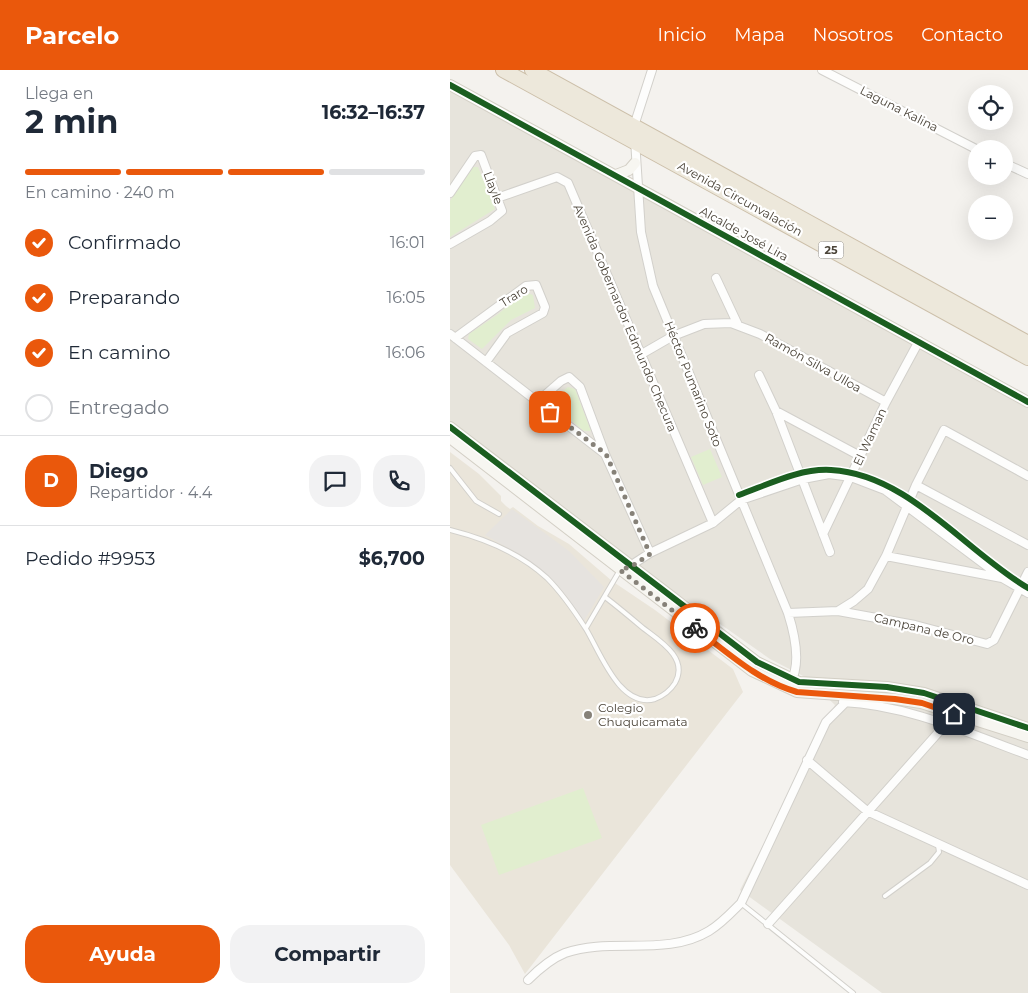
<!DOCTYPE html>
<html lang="es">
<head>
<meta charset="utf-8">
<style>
	:root { --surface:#fff; --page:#f2f2f3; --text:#1f2937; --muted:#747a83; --line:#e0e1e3; --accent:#ea580c }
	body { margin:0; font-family:Montserrat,sans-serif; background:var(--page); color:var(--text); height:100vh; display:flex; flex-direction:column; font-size:19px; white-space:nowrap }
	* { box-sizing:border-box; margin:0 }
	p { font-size:16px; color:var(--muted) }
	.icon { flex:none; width:28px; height:28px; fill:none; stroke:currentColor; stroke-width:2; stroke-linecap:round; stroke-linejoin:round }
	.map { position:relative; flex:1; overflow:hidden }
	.sheet { display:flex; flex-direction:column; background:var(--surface); width:450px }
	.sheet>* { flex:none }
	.controls { position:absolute; left:518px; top:15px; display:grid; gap:10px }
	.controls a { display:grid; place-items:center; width:45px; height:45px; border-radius:50%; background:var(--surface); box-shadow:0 5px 20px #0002; font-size:25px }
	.pin { position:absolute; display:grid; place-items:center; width:42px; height:42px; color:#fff; margin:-21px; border-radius:10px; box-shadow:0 2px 8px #0006 }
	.courier { position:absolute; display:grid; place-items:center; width:50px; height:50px; margin:-25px; border:4px solid #ea580c; border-radius:50%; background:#fff; color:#222; box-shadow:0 1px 6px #0007 }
	.headline em { font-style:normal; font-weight:700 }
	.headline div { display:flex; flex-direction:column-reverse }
	.headline { display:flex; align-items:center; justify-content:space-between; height:85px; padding:0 25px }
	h1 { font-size:32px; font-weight:700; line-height:38px }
	.bar { display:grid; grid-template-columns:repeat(4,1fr); gap:8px 5px; align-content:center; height:60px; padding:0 25px }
	.bar i { height:6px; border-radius:4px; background:var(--line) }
	.bar .current { background:var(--accent) }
	.bar p { grid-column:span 4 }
	.line { display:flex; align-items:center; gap:12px; padding:0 25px; border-top:1px solid var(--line) }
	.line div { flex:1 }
	.round { display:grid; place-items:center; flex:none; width:52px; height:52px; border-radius:20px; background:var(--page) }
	ol { padding:0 25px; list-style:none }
	li { display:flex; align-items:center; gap:15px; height:55px }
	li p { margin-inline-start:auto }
	li .icon { padding:5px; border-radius:50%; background:var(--accent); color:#fff; stroke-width:4 }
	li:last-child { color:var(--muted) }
	li i { width:28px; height:28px; border:2px solid var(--line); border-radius:50% }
	.cta { display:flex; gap:10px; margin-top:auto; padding:10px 25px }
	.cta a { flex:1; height:58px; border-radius:20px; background:var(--accent); color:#fff; font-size:20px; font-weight:700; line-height:58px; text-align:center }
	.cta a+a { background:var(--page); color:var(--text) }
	header { display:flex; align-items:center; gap:30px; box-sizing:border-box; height:70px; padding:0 25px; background:var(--accent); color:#fff }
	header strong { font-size:24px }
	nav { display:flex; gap:28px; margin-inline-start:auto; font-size:18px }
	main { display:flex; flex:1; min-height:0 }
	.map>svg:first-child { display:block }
	.residential { fill:#e7e4dc }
	.education { fill:#eae5da }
	.green { fill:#e1eecf }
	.parking { fill:#e6e3df }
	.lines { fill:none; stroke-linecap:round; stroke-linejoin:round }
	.lane-casing { stroke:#d2d0cb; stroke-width:6 }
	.street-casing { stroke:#d2d0cb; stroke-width:10 }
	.secondary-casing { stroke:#d3cfc5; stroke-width:12 }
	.highway-casing { stroke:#ccbfa9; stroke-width:16 }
	.lane { stroke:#fdfdfc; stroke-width:4 }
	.street { stroke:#fdfdfc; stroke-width:8 }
	.secondary { stroke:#f7f6f1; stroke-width:10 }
	.highway { stroke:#ede8db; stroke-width:14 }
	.cycleway-casing { stroke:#fff; stroke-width:9 }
	.cycleway { stroke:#1b5e20; stroke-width:6 }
	.done { stroke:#868178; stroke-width:5; stroke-dasharray:0 9 }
	.route { stroke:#ea580c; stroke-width:6 }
	.poi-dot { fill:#868178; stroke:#fff; stroke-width:2 }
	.labels { text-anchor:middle; stroke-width:4.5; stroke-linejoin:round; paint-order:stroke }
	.shield { fill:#fff; stroke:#817c74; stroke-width:1 }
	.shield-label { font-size:11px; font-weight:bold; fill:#4b4439 }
	.street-label { font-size:12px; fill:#4b4439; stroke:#fff }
	.poi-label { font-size:12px; fill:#4b4439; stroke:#fff; text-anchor:start }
</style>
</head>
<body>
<header>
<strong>Parcelo</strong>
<nav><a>Inicio</a><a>Mapa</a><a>Nosotros</a><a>Contacto</a></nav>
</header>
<main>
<section class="sheet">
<div class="headline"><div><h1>2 min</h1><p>Llega en</p></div><em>16:32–16:37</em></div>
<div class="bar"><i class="current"></i><i class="current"></i><i class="current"></i><i></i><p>En camino · 240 m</p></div>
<ol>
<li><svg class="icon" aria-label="check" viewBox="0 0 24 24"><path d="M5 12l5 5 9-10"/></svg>Confirmado<p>16:01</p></li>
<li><svg class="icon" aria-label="check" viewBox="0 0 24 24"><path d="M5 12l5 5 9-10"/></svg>Preparando<p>16:05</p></li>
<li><svg class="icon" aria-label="check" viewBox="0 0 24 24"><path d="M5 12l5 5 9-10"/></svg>En camino<p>16:06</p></li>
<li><i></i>Entregado</li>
</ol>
<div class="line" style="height:90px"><b class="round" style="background:var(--accent);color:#fff">D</b><div><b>Diego</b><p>Repartidor · 4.4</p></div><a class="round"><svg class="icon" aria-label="chat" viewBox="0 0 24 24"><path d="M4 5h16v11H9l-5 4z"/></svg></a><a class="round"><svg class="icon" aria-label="phone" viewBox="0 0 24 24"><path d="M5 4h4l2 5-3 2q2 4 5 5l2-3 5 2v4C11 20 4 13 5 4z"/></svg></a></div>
<div class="line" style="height:65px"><div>Pedido #9953</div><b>$6,700</b></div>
<div class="cta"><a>Ayuda</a><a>Compartir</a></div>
</section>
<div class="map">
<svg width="578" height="923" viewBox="0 0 578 923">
	<rect width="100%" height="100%" fill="#f4f2ee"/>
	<path class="residential" d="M 0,13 L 206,121 L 578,326 L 578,923 L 432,923 L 290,820 L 385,635 L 357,608 L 320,589 L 206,509 L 0,356 Z"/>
	<path class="education" d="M 0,382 L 29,404 L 51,426 L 51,431 L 56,436 L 60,439 L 63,437 L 88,456 L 119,474 L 162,511 L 205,540 L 283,599 L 293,622 L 75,904 L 59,875 L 0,795 Z"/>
	<path class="green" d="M 23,97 L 28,97 L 45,139 L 0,167 L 0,131 Z
		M 75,222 L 83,225 L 85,238 L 61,250 L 32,279 L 18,269 L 19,264 L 47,245 Z
		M 118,317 L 125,319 L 141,361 L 134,361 L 103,336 L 102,329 Z
		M 260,379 L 272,407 L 253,415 L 241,387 Z
		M 133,718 L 152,768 L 49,805 L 31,755 Z"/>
	<path class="parking" d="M 62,439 L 119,481 L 154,517 L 134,551 L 91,500 L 69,484 L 35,465 Z"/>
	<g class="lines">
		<g class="lane-casing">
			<path id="lane" d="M 0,398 L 26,431 L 49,444
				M 0,460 C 36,469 70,483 97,508 C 112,523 125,542 136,559 C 150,582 170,639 205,629 C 213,626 220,621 225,613 C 239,588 210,571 193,558 C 180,547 168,537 155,527
				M 136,558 L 170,500
				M 435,826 L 480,793 L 489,782 L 488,775
				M 292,834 L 403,923"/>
		</g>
		<g class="street-casing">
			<path id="street" d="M 372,0 L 526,79
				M 183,59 L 202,0
				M 185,70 L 191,162 L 203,216 L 338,543 C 344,562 352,594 340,613
				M 554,93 L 578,104
				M 0,123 L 25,86 L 31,85 L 52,141 L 40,151 L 0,174
				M 47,128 L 107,107 L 118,113 L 263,453
				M 266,208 L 288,255
				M 0,264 L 155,384 L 200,483
				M 5,268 L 76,216 L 86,215 L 95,237 L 93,243 L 57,263 L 36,292
				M 190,285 L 223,266 L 254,254 L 281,253 L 310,264 L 436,332
				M 309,305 L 326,341 L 380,482
				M 87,332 L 111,311 L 119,307 L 130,317 L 155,384
				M 326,341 L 410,386
				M 466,415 L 578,475
				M 373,464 L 436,332 L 469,271
				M 436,486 L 552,508
				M 177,498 L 200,483 L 263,453 L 291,430 L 353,409 L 379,404 L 401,407 L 435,420 L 554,509 L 578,523
				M 388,541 L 465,555 L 537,574 L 544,570 L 578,502
				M 338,543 L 388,541 L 404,531 L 418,519 L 436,486 L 466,415 L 494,360 L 578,406
				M 393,632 C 457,635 518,663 578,685
				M 357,690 L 417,741 L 578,815
				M 318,854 L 495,655
				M 78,910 C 89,899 100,889 115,883 C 161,867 216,887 259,861 C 271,854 281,843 291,833 L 376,652 L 401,627"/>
		</g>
		<g class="secondary-casing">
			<path id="secondary" d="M 0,15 L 578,332
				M 166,105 L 179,100 L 185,93
				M 0,357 L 307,592 L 349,612 L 437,617 L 474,623 L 578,658
				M 0,368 L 302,601 L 347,622 L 445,629 L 471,633 L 578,667"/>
		</g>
		<g class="highway-casing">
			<path id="highway" d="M 53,0 L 578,288
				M 82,0 L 578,273"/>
		</g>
		<use href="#lane" class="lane"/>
		<use href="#street" class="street"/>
		<use href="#secondary" class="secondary"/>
		<use href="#highway" class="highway"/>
		<g class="cycleway-casing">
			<path id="cycleway" d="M 0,15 L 578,332
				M 0,357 L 307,592 L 349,612 L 437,617 L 474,623 L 578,658
				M 289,425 C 317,415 350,398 381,400 C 458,404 515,481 578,518"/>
		</g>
		<use href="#cycleway" class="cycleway"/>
	</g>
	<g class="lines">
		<path class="done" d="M 100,342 L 156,384 L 200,484 L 182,496 L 170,500 L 245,558"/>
		<path class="route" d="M 245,558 C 277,582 308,611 347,622 L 445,629 L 472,633 L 504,644"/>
	</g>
	<circle class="poi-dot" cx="138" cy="645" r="5"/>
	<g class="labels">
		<rect class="shield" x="368.5" y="171.5" width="25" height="17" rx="4"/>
		<g class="shield-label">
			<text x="381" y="184">25</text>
		</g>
		<g class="street-label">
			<text transform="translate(449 39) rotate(27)" y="4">Laguna Kalina</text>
			<text transform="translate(43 118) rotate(69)" y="4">Llayle</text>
			<text transform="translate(290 129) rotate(29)" y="4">Avenida Circunvalación</text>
			<text transform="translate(294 164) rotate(29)" y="4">Alcalde José Lira</text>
			<text transform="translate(64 226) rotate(-32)" y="4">Traro</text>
			<text transform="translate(175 248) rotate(67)" y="4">Avenida Gobernardor Edmundo Checura</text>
			<text transform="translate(363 293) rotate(29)" y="4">Ramón Silva Ulloa</text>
			<text transform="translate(243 314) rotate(68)" y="4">Héctor Pumarino Soto</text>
			<text transform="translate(420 367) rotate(-65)" y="4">El Waman</text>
			<text transform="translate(474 559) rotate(13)" y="4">Campana de Oro</text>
		</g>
		<g class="poi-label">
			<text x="148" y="642">Colegio<tspan x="148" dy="14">Chuquicamata</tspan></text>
		</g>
	</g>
</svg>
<div class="controls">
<a><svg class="icon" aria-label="locate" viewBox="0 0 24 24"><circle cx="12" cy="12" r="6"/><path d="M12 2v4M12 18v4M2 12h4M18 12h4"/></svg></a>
<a>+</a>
<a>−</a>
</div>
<div class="pin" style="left:100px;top:342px;background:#ea580c"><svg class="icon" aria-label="bag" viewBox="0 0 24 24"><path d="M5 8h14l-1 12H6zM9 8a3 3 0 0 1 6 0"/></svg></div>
<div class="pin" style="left:504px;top:644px;background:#1f2937"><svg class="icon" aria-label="home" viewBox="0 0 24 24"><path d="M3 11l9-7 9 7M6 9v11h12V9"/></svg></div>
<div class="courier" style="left:245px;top:558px"><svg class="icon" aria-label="bike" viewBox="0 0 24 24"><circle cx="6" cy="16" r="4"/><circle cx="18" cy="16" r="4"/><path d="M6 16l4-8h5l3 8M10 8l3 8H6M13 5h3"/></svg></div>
</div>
</main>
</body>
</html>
